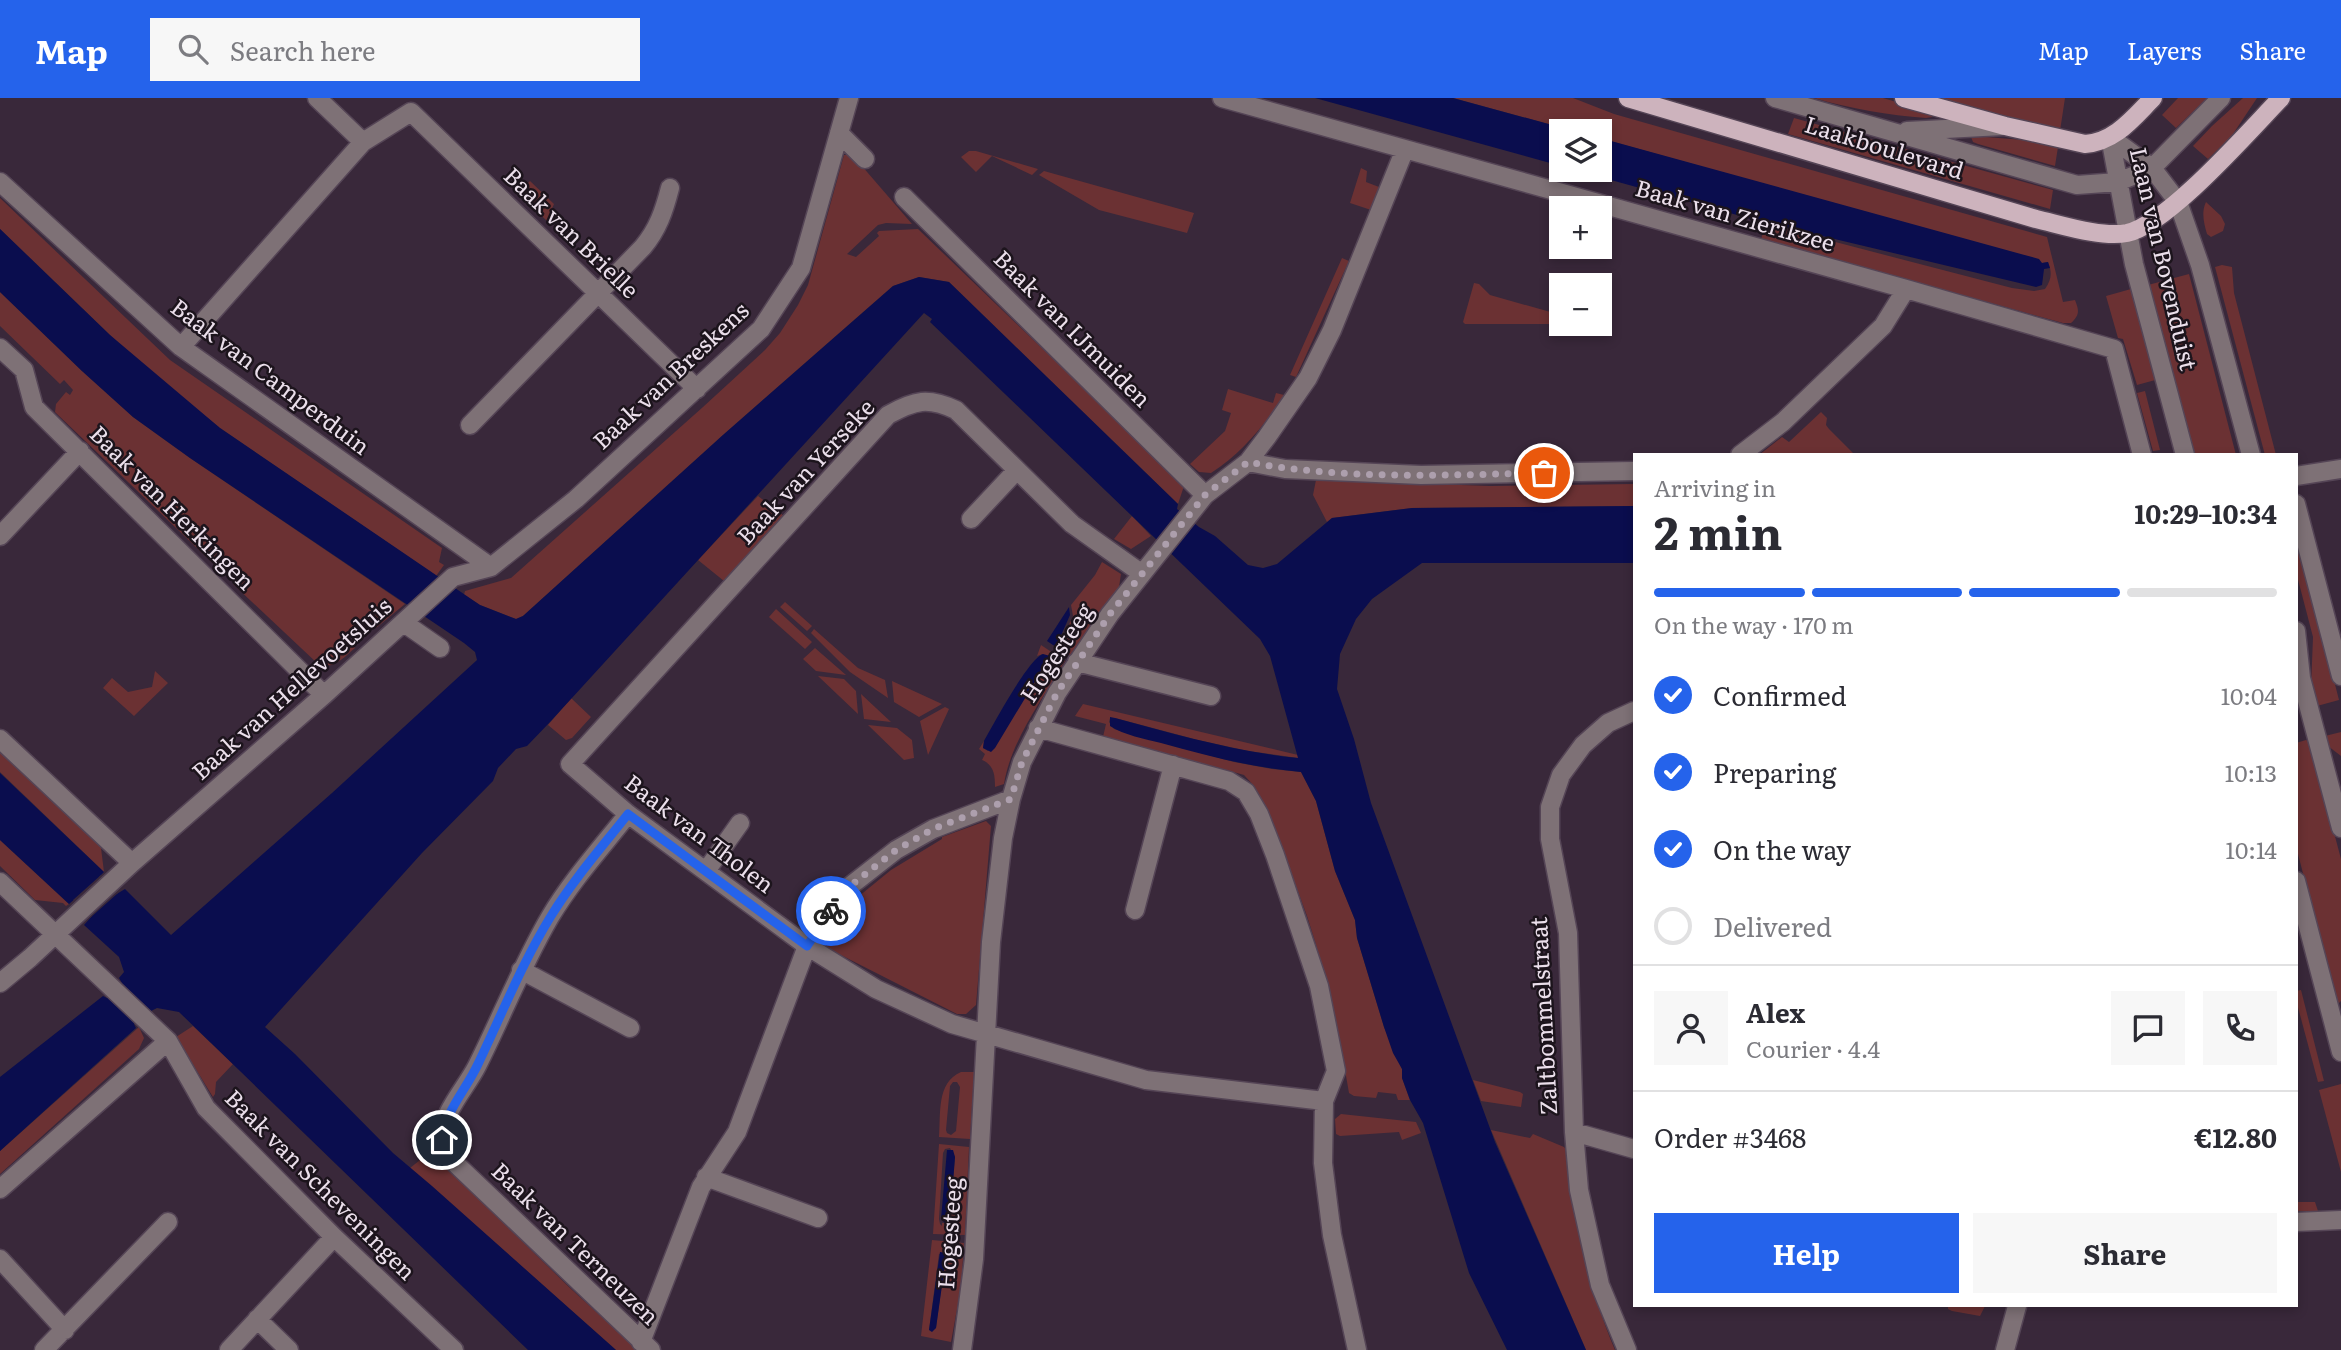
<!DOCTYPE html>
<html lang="en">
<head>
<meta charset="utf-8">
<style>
	:root { --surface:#fff; --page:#f7f7f7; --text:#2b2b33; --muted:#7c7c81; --line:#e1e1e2; --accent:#2563eb }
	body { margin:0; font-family:Literata,serif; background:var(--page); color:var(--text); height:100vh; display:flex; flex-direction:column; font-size:26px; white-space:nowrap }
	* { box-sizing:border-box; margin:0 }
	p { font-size:23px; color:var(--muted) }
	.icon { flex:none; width:38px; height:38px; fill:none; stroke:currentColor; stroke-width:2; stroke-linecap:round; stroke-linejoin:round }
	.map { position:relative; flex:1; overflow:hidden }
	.details { position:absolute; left:1633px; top:355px; width:665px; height:854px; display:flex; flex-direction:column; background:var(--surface); border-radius:0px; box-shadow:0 4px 10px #0003 }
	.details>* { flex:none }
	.tools { position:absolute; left:1549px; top:21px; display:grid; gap:14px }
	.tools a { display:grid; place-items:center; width:63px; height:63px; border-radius:0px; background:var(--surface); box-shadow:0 4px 10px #0003; font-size:35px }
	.pin { position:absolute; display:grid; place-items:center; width:60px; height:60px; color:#fff; margin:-30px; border:4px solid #fff; border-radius:50%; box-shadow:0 2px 7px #0007 }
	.courier { position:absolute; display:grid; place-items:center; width:70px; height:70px; margin:-35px; border:5px solid #2563eb; border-radius:50%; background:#fff; color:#222; box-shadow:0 2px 9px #0007 }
	.summary em { font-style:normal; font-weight:700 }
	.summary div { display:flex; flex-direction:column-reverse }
	.summary { display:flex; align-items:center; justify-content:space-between; height:119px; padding:0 21px }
	h1 { font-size:46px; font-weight:700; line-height:52px }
	.bar { display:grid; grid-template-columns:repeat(4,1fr); gap:10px 7px; align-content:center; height:84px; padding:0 21px }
	.bar i { height:9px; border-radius:5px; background:var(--line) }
	.bar .current { background:var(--accent) }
	.bar p { grid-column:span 4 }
	.line { display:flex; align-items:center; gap:18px; padding:0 21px; border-top:2px solid var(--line) }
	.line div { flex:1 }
	.round { display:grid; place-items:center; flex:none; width:74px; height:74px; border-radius:0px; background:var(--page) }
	ol { padding:0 21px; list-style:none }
	li { display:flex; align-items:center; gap:21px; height:77px }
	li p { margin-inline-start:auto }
	li .icon { padding:7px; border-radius:50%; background:var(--accent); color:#fff; stroke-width:4 }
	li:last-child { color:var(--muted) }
	li i { width:38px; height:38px; border:4px solid var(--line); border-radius:50% }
	.button { display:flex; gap:14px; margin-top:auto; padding:14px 21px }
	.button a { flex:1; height:80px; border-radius:0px; background:var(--accent); color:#fff; font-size:28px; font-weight:700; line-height:80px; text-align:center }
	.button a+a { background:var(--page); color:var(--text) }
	header { display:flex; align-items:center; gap:42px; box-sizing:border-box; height:98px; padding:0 35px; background:var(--accent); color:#fff }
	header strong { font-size:33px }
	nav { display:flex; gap:38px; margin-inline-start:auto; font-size:24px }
	.search { width:490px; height:63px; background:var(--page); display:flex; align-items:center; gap:18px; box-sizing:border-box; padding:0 24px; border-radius:0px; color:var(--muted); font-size:26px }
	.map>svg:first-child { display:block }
	.green { fill:#6b3133; fill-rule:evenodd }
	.water { fill:#0a0d4e }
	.pier { fill:#39283a }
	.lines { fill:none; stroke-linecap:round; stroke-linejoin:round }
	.minor-casing { stroke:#554556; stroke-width:21 }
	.major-casing { stroke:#554556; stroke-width:21 }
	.minor { stroke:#7e7176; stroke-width:18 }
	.major { stroke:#cdb3bd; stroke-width:18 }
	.done { stroke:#ad9fad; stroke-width:7; stroke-dasharray:0 12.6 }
	.route { stroke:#2563eb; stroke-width:9 }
	.labels { text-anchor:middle; stroke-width:5; stroke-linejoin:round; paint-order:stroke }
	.street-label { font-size:23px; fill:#ebdfeb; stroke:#1c141c }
</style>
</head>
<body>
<header>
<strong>Map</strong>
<div class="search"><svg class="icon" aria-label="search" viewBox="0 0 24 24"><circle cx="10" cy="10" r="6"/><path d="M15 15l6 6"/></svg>Search here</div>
<nav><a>Map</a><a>Layers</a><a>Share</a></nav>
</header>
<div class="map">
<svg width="2341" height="1252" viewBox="0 0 2341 1252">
	<rect width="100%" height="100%" fill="#39283a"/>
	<path class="green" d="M 1453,0 L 1573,0 L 1614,16 L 2047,139 L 2063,204 L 2075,202 C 2079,212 2080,217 2071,225 L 2063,225 L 1761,141 L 1766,126 L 2012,190 L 2034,193 L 2045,191 C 2052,181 2052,174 2048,164 L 2042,165 L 1600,40 L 1600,33 L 1574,33 Z
		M 1814,0 L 1883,0 L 1933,15 L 1932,19 L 1926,20 C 1888,17 1851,11 1814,0 Z
		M 1938,0 L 2065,0 L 2060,33 Z
		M 2178,0 L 2207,0 L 2176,30 L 2162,17 Z
		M 2243,0 L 2257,0 L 2231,39 L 2208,61 L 2193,48 L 2212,28 Z
		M 1794,20 L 2053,92 L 2050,111 L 1788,36 Z
		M 1973,38 L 2037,43 L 2058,49 L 2055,68 L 1978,46 L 1973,44 L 1971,39 Z
		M 969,53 L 976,53 L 1038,71 L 1032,77 L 992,58 L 976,74 L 961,59 Z
		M 844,57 L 851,57 L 855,60 L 912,126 L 886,125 L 878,127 L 847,156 L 856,159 L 879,138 L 877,135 L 879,133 L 918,131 L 1180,383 L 1184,388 L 1178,406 L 949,184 L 919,179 L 893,188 L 723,337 L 523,518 L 516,521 L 480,507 L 464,497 L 465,493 L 511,480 L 703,309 L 765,252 L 780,235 L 798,207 L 808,187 Z
		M 1361,70 L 1367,73 L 1366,84 L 1379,89 L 1371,112 L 1350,105 Z
		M 1044,73 L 1194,115 L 1187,135 L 1099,112 L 1039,77 Z
		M 530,83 L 554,106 L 547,123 L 518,95 Z
		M 0,100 L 170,262 L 442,450 L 439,464 L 444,467 L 436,478 L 220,330 L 138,264 L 0,131 Z
		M 2206,104 L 2221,118 L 2225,126 L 2223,133 L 2211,139 L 2207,136 C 2204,126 2201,114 2206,104 Z
		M 1342,160 L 1349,163 L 1296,279 L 1290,277 Z
		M 2222,167 L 2232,169 L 2234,195 L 2276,357 L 2265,357 L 2215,169 Z
		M 2189,176 L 2236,357 L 2193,357 L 2148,187 Z
		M 1474,185 L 1479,186 L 1490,197 L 1561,217 L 1561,226 L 1580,226 L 1465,226 L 1463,224 Z
		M 2131,191 L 2159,281 L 2137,287 L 2123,241 L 2118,240 L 2106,198 Z
		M 0,194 L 82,273 L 133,319 L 190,360 L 405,506 L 376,530 L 365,521 L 347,538 L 355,550 C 343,560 334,572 318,566 L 233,486 L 239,479 L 229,470 L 223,475 L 57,316 L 55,314 L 56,306 L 66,294 L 70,297 L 73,292 L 64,282 L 60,286 L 0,228 Z
		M 1228,291 L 1273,305 L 1276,295 L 1284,297 C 1265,327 1241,356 1211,375 L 1199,374 L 1190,366 L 1225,333 L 1231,315 L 1222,312 Z
		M 2145,293 L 2160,352 L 2153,353 L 2137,295 Z
		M 1821,314 L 1827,320 L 1826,327 L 1829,331 L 1855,357 L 1759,357 L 1782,339 L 1789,344 Z
		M 1316,382 L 1490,388 L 1634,386 L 1634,408 L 1412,410 L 1332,420 L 1327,424 L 1313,397 Z
		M 758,398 L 784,418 L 724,483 L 698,462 Z
		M 1132,418 L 1151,438 L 1131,451 L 1114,441 Z
		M 2296,434 L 2339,602 L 2317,608 L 2311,590 L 2313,539 L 2296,474 Z
		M 1102,464 L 1121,476 L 1119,489 L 1070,557 L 1058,550 L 1073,518 L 1071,507 L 1095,477 Z
		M 785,504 L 812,528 L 807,533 L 780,509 Z
		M 776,511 L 812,544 L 805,551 L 769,519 Z
		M 814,531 L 858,570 L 885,582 L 888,600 L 850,574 L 811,535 Z
		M 1041,547 L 1065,563 C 1043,601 1011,642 1004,686 L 995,689 C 995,677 994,667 982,662 L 985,656 L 979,651 L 984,643 L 983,650 L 988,653 L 1036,582 L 1046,571 L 1043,556 L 1037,558 Z
		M 815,550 L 846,577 L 816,573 L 803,561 Z
		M 155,573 L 168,585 L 134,618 L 103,590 L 112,580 L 128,594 L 152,589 Z
		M 818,578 L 844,581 L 856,593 L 858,616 Z
		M 892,583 L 942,606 L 919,619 L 894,604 Z
		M 861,596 L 891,624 L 864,621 Z
		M 571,600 L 591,619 L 572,640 L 566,642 L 548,627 Z
		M 1083,606 L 1298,657 L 1298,660 L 1248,653 L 1198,642 L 1115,620 L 1110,620 L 1109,624 L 1114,631 L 1234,664 L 1272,671 L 1301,674 L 1316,703 L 1335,773 L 1355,822 L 1357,840 L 1384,929 L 1402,971 L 1402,980 L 1410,1002 L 1398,1002 L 1396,996 L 1378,994 L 1376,1000 L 1354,998 L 1349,995 C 1339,935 1326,875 1307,818 C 1292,774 1272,732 1255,689 L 1244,677 L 1230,673 L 1103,639 L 1106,626 L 1075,618 Z
		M 945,609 L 949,611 L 928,657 L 920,623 Z
		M 868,627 L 897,630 L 912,642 L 914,660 L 904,662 Z
		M 2341,634 L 2341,658 L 2328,648 L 2325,638 Z
		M 2306,642 L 2310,644 L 2341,761 L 2341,903 L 2338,906 L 2336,905 L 2296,748 L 2296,645 Z
		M 0,650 L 55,702 L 101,750 L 104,774 L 0,674 Z
		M 986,723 L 991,728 L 976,907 L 966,916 L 957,916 L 827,850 L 826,837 L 853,803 L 891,772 L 942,741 L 942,739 Z
		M 0,742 L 69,806 L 66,808 L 63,805 L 35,802 L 0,768 Z
		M 2301,892 L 2324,983 L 2318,984 L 2296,902 L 2296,893 Z
		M 193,928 L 233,966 L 216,984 L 215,996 L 213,999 L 176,939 Z
		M 139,929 L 144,940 L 139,951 L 0,1076 L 0,1053 Z
		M 961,974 L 974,974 L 970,1041 L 939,1039 C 941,1016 936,985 961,974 ZM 953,984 L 957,984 L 960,989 L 956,1033 L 951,1037 L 947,1035 L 946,1032 L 950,988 Z
		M 1473,982 L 1520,994 L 1523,996 L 1521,1009 L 1481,1003 Z
		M 2341,986 L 2341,1074 L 2319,992 Z
		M 1341,1016 L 1416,1024 L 1421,1035 L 1402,1042 L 1399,1034 L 1340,1038 L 1336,1036 L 1335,1021 Z
		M 1491,1032 L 1530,1040 L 1533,1036 L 1564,1049 L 1568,1054 C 1576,1124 1587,1186 1615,1252 L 1586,1252 Z
		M 939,1046 L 969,1049 L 965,1137 L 933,1136 ZM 950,1050 L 955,1059 L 950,1121 L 947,1125 L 942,1125 L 942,1128 L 940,1126 L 939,1121 L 943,1055 L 945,1051 Z
		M 425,1058 L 438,1061 L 570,1190 L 638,1252 L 616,1252 L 410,1070 Z
		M 2296,1104 L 2315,1104 L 2318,1113 L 2296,1113 Z
		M 932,1142 L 964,1145 L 961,1189 L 951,1244 L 921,1238 ZM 946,1155 L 936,1230 L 929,1232 L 939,1156 Z
		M 1948,1208 L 1985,1208 L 1980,1218 L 1952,1213 L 1948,1211 Z"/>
	<path class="water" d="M 1315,0 L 1453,0 L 1574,33 L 1561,33 L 1561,68 Z
		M 1600,40 L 2039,161 L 2042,165 L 2048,164 L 2050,170 L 2044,171 L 2042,187 L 2036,189 L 1755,122 L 1575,72 L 1600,72 Z
		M 0,131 L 110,237 L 220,330 L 480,507 L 516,521 L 523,518 L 723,337 L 893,188 L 919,179 L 949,184 L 1178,406 L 1177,411 L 1199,429 L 1215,438 L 1248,467 L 1263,470 L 1277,466 L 1332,420 L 1412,410 L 1634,408 L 1634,465 L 1422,465 L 1372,501 L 1356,521 L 1340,556 L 1337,591 L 1354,641 L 1371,705 L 1495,1044 L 1586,1252 L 1507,1252 L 1469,1175 L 1423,1025 L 1410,1002 L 1402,980 L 1402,971 L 1393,955 L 1384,929 L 1357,840 L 1355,822 L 1335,773 L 1316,703 L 1301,674 C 1254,670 1207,658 1161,645 C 1145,641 1124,637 1110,628 L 1110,619 L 1115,620 C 1175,636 1236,654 1298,660 L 1270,558 L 1260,541 L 930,224 L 932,221 L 924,215 L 550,624 L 527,648 L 516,651 L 498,670 L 493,683 L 422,755 L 265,929 L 295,956 L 393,1055 L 432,1088 L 616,1252 L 528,1252 L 179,914 L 157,910 L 151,913 L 148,911 L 134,926 L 136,930 L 0,1053 L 0,979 L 103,898 L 107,900 L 122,885 L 119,880 L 124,874 L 119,859 L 84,827 L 92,818 L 76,800 L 69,806 L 0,742 L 0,675 L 104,774 L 99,779 L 115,797 L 125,791 L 171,837 L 332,695 L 477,562 L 475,554 L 464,545 L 190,360 L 133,319 L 82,273 L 0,194 Z
		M 1069,509 L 1070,517 L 1056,549 L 1047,543 Z
		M 1043,556 L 1050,558 L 1051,562 L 1046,571 L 1036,582 L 995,650 L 991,654 L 983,650 L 984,643 C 993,627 1029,560 1043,556 Z
		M 947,1052 L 953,1052 L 955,1059 L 950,1121 L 945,1125 L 941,1121 Z
		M 940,1154 L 946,1155 L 946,1159 L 936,1230 L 932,1234 L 929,1232 Z"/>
	<path class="pier" d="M 101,777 L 118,795 L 90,820 L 73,802 Z"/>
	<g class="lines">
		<g class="minor-casing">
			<path id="minor" d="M 317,0 L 363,44
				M 1222,0 L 1906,191 L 2114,251 L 2142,357
				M 1775,0 L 2077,87 L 2118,84 L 2152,70 L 2221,0
				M 411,14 L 697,291
				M 1907,33 L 2002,28
				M 839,35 L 865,61
				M 2110,39 L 2152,70 L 2178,104 L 2200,167 L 2251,357
				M 2110,39 L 2134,166 L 2185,357
				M 0,84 L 181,249 L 491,469
				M 904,99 L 1205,397
				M 181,249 L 363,44 L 411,14
				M 0,250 L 24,272 L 34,309 L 324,597
				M 470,327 L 643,149 C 658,131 664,113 670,90
				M 1740,357 L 1783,324 L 1883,228 L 1906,191
				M 1248,364 L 1285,371 L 1421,377 L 1634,373
				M 2296,378 L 2341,371
				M 2296,406 L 2341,578
				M 971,421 L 1016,373
				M 0,438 L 80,353
				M 1141,475 L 1072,426 L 956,312 C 928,299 915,302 888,317 L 570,666 L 628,716 L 807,848 L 876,891 L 952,926 L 1146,982 L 1324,1003
				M 404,525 L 440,550
				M 2296,533 L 2301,580 L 2341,730
				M 1077,564 L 1211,598
				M 1038,630 L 1229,683 L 1246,694 L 1259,716 L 1275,757 L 1319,888 L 1336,973 L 1324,1003 L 1323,1065 L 1332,1137 L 1357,1252
				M 0,641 L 132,765
				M 628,716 C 602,749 572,782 550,819 C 522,867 502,918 477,968 C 466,990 442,1014 442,1040 C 442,1051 449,1059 457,1067 L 651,1252
				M 706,773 L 740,725
				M 2296,783 L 2341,954
				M 0,784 L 168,943 L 206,1010 L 334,1139 L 454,1252
				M 1135,812 L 1173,667
				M 521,872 L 630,930
				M 0,885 L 30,860 L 132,765 L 324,597 L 453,479 L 491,469 L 576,401 L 761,231 L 801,170 L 849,0
				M 1574,1034 L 1634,1051
				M 706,1079 L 818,1120
				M 0,1091 L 168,943
				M 2296,1124 L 2341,1122
				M 0,1161 L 65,1232
				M 257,1221 L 289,1252
				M 641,1244 L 701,1089 L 737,1034 L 807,848 L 845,792 L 896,752 L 933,731 L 1011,701
				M 44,1252 L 168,1124
				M 229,1252 L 334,1139
				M 962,1252 L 974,1161 L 991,844 L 1003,740 L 1011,701 L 1022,664 L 1057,595 L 1110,516 L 1205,397 L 1248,364 L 1267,339 L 1308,280 L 1332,232 L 1405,51
				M 1627,1252 L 1600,1187 L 1579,1092 L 1574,1034 L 1568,835 L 1550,741 L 1550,709 L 1561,677 L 1583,647 L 1608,625 L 1634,613
				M 2005,1252 L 2017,1208"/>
		</g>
		<g class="major-casing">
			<path id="major" d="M 1628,0 L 2036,121 C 2062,127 2101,140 2127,135 C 2168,126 2249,33 2281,0
				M 1904,0 L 2005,28 L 2085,46 C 2115,44 2133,20 2153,0"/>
		</g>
		<use href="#minor" class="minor"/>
		<use href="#major" class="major"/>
	</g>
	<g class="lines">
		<path class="done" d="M 831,813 L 845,792 L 896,752 L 933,731 L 1011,701 L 1022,664 L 1057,595 L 1110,516 L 1205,397 L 1248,364 C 1342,382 1448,377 1544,375"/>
		<path class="route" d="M 442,1042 C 445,1013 466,992 478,966 C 502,916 522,865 551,818 C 573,782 602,749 628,716 L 807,848 L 831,813"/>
	</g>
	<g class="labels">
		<g class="street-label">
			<text transform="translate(1884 50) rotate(17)" y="8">Laakboulevard</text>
			<text transform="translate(1735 118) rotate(16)" y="8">Baak van Zierikzee</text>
			<text transform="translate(571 135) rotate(44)" y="8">Baak van Brielle</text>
			<text transform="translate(2163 161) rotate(77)" y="8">Laan van Bovenduist</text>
			<text transform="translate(1072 231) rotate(45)" y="8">Baak van IJmuiden</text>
			<text transform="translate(671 278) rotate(-43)" y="8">Baak van Breskens</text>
			<text transform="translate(270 279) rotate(37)" y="8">Baak van Camperduin</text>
			<text transform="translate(806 374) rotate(-47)" y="8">Baak van Yerseke</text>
			<text transform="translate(172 410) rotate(45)" y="8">Baak van Herkingen</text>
			<text transform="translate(1057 555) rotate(-57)" y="8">Hogesteeg</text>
			<text transform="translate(292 591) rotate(-42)" y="8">Baak van Hellevoetsluis</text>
			<text transform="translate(699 736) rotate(37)" y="8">Baak van Tholen</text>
			<text transform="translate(1544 918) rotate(-93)" y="8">Zaltbommelstraat</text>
			<text transform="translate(320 1087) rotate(45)" y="8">Baak van Scheveningen</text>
			<text transform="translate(950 1135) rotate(-86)" y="8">Hogesteeg</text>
			<text transform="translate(575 1146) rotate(44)" y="8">Baak van Terneuzen</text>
		</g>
	</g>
</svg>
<div class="tools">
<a><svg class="icon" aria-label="layers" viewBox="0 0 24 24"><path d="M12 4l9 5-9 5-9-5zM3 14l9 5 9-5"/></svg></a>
<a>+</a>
<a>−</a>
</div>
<div class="pin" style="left:1544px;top:375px;background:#ea580c"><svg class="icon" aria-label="bag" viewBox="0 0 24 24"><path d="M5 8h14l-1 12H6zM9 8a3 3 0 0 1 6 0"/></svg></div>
<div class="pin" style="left:442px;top:1042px;background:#1f2937"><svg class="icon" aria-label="home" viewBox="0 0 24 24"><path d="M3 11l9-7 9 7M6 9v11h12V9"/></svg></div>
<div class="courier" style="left:831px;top:813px"><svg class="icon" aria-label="bike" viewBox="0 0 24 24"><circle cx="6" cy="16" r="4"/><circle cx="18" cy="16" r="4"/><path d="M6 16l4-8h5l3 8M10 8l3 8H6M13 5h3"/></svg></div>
<section class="details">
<div class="summary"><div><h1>2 min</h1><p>Arriving in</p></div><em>10:29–10:34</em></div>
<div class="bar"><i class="current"></i><i class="current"></i><i class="current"></i><i></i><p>On the way · 170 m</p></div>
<ol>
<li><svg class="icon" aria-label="check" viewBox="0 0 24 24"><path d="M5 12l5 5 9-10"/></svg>Confirmed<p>10:04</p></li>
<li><svg class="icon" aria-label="check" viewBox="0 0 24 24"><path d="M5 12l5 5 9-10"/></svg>Preparing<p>10:13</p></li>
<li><svg class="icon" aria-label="check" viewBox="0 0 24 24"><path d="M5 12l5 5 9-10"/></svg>On the way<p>10:14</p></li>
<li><i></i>Delivered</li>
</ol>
<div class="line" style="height:126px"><a class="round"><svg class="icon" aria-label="person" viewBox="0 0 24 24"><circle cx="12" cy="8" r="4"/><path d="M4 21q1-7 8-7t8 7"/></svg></a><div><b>Alex</b><p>Courier · 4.4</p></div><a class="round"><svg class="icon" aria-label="chat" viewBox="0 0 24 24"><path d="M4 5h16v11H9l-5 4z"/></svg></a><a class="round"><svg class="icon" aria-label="phone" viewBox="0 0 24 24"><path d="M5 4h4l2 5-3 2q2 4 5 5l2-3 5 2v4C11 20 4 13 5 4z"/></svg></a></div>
<div class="line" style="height:91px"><div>Order #3468</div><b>€12.80</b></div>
<div class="button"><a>Help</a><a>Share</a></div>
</section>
</div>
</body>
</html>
